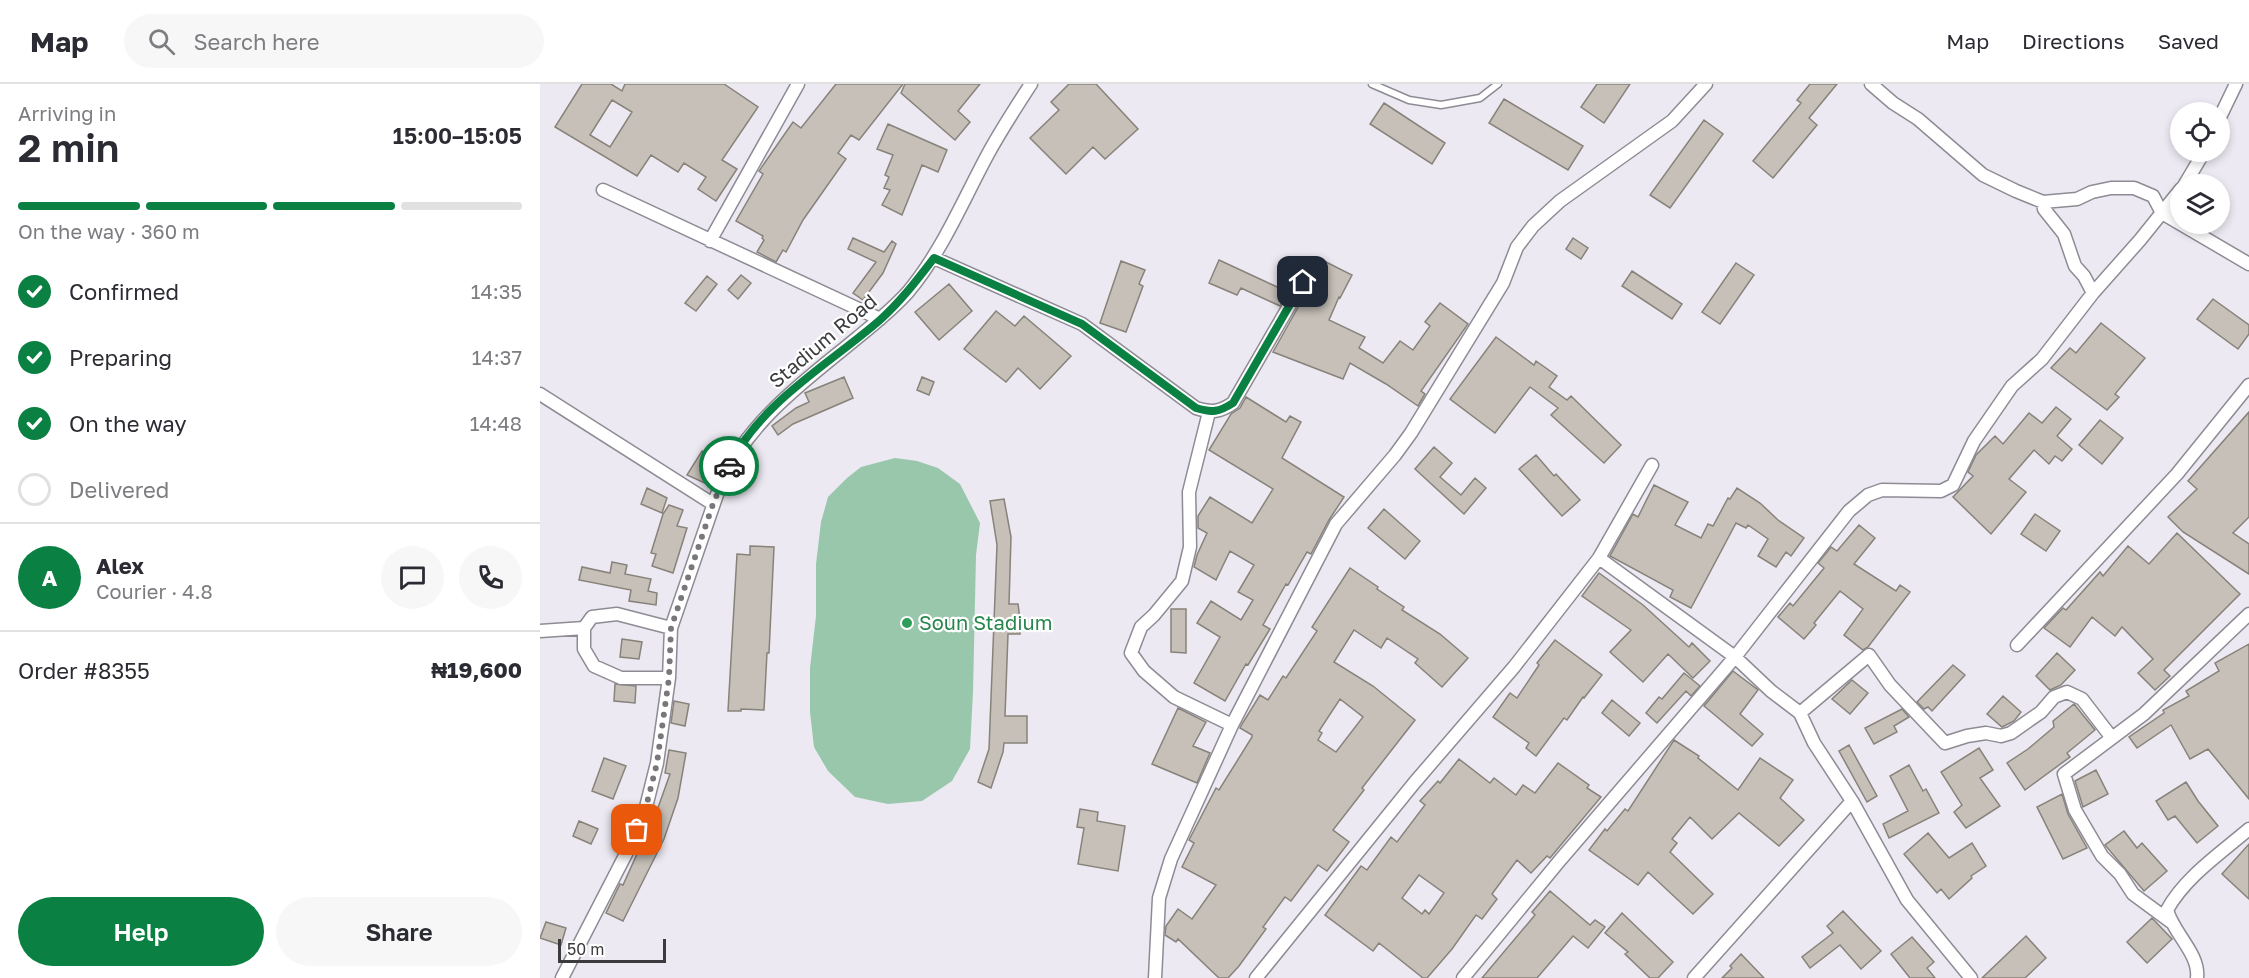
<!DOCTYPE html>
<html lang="en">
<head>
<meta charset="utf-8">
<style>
	:root { --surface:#fff; --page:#f7f7f7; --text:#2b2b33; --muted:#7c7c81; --line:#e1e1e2; --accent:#0b8043 }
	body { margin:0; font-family:"Golos Text",sans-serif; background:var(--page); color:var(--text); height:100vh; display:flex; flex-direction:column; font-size:22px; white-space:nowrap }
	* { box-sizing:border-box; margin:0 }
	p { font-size:20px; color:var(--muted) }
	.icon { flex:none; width:33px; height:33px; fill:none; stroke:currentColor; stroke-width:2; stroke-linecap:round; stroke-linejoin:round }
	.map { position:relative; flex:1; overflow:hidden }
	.sheet { display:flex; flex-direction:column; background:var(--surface); width:540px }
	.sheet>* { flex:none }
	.tools { position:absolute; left:1630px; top:18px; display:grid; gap:12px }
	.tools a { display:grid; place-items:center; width:60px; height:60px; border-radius:50%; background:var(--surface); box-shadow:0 3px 9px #0003; font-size:30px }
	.scale { position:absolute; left:18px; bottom:15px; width:108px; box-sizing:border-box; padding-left:6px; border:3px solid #3b3a3d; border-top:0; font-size:16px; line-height:21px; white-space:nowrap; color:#3b3a3d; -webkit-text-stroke:4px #fff; paint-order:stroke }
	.pin { position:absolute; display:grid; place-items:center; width:51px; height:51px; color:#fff; margin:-26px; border-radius:12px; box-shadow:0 3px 9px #0006 }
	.courier { position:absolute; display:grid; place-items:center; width:60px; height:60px; margin:-30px; border:4px solid #0b8043; border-radius:50%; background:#fff; color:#222; box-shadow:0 2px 8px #0007 }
	.overview em { font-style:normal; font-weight:600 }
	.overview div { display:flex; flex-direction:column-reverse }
	.overview { display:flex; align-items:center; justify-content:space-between; height:102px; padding:0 18px }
	h1 { font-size:39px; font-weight:600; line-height:45px }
	.bar { display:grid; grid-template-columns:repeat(4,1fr); gap:9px 6px; align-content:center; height:72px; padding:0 18px }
	.bar i { height:8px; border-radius:4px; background:var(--line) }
	.bar .selected { background:var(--accent) }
	.bar p { grid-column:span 4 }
	.line { display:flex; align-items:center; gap:15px; padding:0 18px; border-top:2px solid var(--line) }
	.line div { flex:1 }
	.round { display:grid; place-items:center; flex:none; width:63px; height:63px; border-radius:32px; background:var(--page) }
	ol { padding:0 18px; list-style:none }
	li { display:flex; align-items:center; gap:18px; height:66px }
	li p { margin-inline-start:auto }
	li .icon { padding:6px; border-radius:50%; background:var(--accent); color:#fff; stroke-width:4 }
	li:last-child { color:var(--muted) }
	li i { width:33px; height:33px; border:3px solid var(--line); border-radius:50% }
	.primary-button { display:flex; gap:12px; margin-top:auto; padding:12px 18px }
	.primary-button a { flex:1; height:69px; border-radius:36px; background:var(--accent); color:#fff; font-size:24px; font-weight:600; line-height:69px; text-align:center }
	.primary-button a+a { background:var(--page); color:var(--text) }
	header { display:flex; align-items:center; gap:36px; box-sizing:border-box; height:84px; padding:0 30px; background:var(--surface); border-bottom:2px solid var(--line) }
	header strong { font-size:28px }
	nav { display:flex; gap:33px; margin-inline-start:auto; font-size:21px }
	.search { width:420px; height:54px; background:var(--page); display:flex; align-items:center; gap:15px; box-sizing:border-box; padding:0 21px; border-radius:33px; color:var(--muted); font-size:22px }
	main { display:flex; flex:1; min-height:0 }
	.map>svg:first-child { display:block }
	.green { fill:#98c7ac }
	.building { fill:#c6c0b8; stroke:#87827a; stroke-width:1.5; fill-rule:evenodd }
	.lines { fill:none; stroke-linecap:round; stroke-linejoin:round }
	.lane-casing { stroke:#8e8b94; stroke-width:9 }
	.street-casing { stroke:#8e8b94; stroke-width:15 }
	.lane { stroke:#fff; stroke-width:6 }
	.street { stroke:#fff; stroke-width:12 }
	.done { stroke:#79777c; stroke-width:6; stroke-dasharray:0 10.8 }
	.route { stroke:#0b8043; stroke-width:8 }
	.leisure-dot { fill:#2e9e5b; stroke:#fff; stroke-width:2 }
	.labels { text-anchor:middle; stroke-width:4.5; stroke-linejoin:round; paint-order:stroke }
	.street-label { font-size:20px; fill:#3b3a3d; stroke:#fff }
	.leisure-label { font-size:20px; fill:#27864d; stroke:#fff; text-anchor:start }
</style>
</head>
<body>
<header>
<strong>Map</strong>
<div class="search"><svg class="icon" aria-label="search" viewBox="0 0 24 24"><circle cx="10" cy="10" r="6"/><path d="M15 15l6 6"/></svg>Search here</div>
<nav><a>Map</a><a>Directions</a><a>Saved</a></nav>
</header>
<main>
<section class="sheet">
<div class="overview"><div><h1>2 min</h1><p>Arriving in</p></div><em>15:00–15:05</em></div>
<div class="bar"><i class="selected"></i><i class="selected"></i><i class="selected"></i><i></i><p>On the way · 360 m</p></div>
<ol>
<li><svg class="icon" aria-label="check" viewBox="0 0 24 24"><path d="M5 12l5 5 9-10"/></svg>Confirmed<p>14:35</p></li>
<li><svg class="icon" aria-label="check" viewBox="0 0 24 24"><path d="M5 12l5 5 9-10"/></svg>Preparing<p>14:37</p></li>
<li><svg class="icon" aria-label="check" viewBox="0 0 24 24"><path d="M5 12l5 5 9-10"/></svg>On the way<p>14:48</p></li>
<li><i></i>Delivered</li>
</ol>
<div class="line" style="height:108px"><b class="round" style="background:var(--accent);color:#fff">A</b><div><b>Alex</b><p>Courier · 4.8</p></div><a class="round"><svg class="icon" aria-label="chat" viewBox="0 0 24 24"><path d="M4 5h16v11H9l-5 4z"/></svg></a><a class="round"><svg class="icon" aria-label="phone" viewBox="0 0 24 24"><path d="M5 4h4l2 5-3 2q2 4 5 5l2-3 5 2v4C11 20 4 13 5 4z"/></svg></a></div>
<div class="line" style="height:78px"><div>Order #8355</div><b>₦19,600</b></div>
<div class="primary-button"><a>Help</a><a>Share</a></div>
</section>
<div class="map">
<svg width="1709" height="894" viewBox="0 0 1709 894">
	<rect width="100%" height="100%" fill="#ece9f2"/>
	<path class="green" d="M 355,374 L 377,377 L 398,384 L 420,400 L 440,439 L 436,471 L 433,608 L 430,665 L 412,697 L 382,717 L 348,720 L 315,713 L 288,687 L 274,663 L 270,628 L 270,584 L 276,532 L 276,480 L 281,438 L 288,413 L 307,394 L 321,383 Z"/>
	<path class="building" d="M 42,0 L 71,0 L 82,7 L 85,0 L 184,0 L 218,23 L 182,76 L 197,85 L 176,117 L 158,105 L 166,93 L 144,79 L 138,88 L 111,71 L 97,92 L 15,43 ZM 72,16 L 92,28 L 70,63 L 50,51 Z
		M 296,0 L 363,0 L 319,56 L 311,51 L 298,69 L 306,75 L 263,136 L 246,168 L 243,166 L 236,178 L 217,168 L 224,156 L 222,154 L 223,152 L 196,137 L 223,90 L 219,87 L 253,38 L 261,44 Z
		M 365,0 L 440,0 L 418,27 L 430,38 L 415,56 L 361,9 Z
		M 529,0 L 556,0 L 598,45 L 565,75 L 553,63 L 526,90 L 490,54 L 519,26 L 511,18 Z
		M 1057,0 L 1090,0 L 1064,39 L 1041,23 Z
		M 1270,0 L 1297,0 L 1269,34 L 1277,41 L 1233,94 L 1213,77 L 1261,19 L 1257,16 Z
		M 964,15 L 1043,62 L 1028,86 L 949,39 Z
		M 844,19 L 905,59 L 892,80 L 830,40 Z
		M 1164,36 L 1183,50 L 1130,124 L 1110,111 Z
		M 348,40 L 407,66 L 398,88 L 382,81 L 362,131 L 342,121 L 350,106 L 344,104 L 349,93 L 345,91 L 353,71 L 337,65 Z
		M 313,154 L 344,168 L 352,157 L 356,160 L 343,189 L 323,216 L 313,209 L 336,178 L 308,165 Z
		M 1033,154 L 1048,164 L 1041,175 L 1026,165 Z
		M 679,176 L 748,208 L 740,222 L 701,204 L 697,211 L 669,199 Z
		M 782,176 L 812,191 L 800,214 L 799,213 L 789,236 L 825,253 L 819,264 L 843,279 L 860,257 L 873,266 L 890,242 L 885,238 L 900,219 L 928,240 L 881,307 L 885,310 L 878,322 L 846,300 L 810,279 L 803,295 L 733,268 L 770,202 Z
		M 581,177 L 605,186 L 599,200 L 603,202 L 586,248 L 560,239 Z
		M 1196,179 L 1214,191 L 1180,240 L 1162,228 Z
		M 1092,187 L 1142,220 L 1132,235 L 1082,202 Z
		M 201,191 L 211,199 L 198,215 L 188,206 Z
		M 167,192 L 177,200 L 156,227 L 145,219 Z
		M 409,200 L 432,227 L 399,256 L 375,228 Z
		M 1673,215 L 1709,241 L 1709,250 L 1698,265 L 1657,235 Z
		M 456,227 L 475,242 L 484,232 L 531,272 L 500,305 L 478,284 L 466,298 L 424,265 Z
		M 1561,239 L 1605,274 L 1575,310 L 1579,313 L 1567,326 L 1511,284 L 1530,264 L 1536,269 Z
		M 956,253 L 994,281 L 996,277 L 1017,292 L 1009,303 L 1027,316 L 1031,312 L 1081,361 L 1064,379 L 1011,331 L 1018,324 L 990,303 L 955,349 L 910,315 Z
		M 304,293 L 313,314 L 253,340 L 238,351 L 232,342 L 256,324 L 269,318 L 265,309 Z
		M 382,293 L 394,298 L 389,311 L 377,306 Z
		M 706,313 L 746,338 L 750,332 L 761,338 L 742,374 L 804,413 L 789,436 L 771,470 L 767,468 L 748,501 L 746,500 L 723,541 L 730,545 L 708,581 L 706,580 L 685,617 L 654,599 L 680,553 L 657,539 L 671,517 L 701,536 L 713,516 L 698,508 L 714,481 L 690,467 L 676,496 L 654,483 L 657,471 L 667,449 L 658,444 L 658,432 L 670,413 L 712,439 L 733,405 L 669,366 L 691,330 L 700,324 Z
		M 1516,323 L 1531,335 L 1517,352 L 1532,365 L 1522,377 L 1515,372 L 1509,380 L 1494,366 L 1469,395 L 1486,408 L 1451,450 L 1413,413 L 1433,392 L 1428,388 L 1436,371 L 1455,352 L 1463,360 L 1489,329 L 1502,339 Z
		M 1709,328 L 1709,433 L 1693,449 L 1709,460 L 1709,490 L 1643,448 L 1628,433 L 1657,405 L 1648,397 Z
		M 1560,336 L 1583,354 L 1562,380 L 1539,361 Z
		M 894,363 L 912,379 L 900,393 L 921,411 L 935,394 L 946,404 L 924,430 L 875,385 Z
		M 162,367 L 179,377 L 167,400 L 147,391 Z
		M 996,371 L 1014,392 L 1016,390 L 1040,416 L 1022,432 L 979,385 Z
		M 1114,401 L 1148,418 L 1135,441 L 1161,454 L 1168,440 L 1173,442 L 1188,414 L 1190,415 L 1197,404 L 1220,419 L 1238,436 L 1264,454 L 1251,472 L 1246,468 L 1236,483 L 1218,472 L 1228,455 L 1208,441 L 1206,444 L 1196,439 L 1151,524 L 1130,513 L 1133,506 L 1070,472 L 1093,430 L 1098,433 Z
		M 107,404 L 127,414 L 122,429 L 101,420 Z
		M 464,415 L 471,453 L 469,520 L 478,520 L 480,535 L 480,550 L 468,550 L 465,632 L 487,632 L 487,659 L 464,659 L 463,668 L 451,704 L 438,698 L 449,665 L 457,461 L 450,417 Z
		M 129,421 L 143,426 L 137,442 L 147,444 L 133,489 L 112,482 L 116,470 L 111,469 L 123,430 Z
		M 844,425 L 880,457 L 865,475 L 828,444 Z
		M 1495,430 L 1520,447 L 1506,467 L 1481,450 Z
		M 1319,441 L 1335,454 L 1314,480 L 1356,507 L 1360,501 L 1370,508 L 1328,563 L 1323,566 L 1304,551 L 1323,525 L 1300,507 L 1274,539 L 1276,541 L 1264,555 L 1238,533 L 1250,519 L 1253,522 L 1284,484 L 1278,479 L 1291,463 L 1297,467 Z
		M 1637,449 L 1700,510 L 1624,586 L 1630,592 L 1615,606 L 1598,589 L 1613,575 L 1582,543 L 1575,552 L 1552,533 L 1530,563 L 1504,544 L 1523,524 L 1526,526 L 1560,488 L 1563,492 L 1588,462 L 1609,480 Z
		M 210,462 L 234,463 L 229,569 L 227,569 L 224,626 L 201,625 L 201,627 L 188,627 L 197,470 L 210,471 Z
		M 72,478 L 87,481 L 85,490 L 111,495 L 108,507 L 117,509 L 116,521 L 89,517 L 91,506 L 39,496 L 42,483 L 70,489 Z
		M 810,484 L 838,503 L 837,505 L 864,523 L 862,526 L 900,550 L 928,574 L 902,603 L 875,579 L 878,575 L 847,554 L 841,564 L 814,546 L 794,578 L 833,602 L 875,636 L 822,704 L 824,706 L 793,746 L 809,758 L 787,787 L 778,781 L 751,817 L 745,813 L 723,843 L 726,845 L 699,882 L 688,894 L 679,894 L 638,855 L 636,858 L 625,851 L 626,842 L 638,825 L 652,835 L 676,801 L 642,783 L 654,759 L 649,756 L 676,704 L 679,706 L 712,653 L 712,651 L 700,644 L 702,640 L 720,611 L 728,616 L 743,592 L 746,594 L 777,547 L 772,543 ZM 800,615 L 823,633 L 796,668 L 778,656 L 782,649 L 779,647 Z
		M 1059,489 L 1103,521 L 1149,563 L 1152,559 L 1170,577 L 1153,594 L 1128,570 L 1103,598 L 1070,568 L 1091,546 L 1042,512 Z
		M 631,525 L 646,525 L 646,569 L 631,568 Z
		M 82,555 L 102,558 L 99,575 L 80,573 Z
		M 1015,556 L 1062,591 L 1044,614 L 1043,613 L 1027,636 L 1024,634 L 996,672 L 986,664 L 989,659 L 953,633 L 970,609 L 977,614 L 999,581 L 997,579 Z
		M 1709,560 L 1709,715 L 1668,665 L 1650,675 L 1631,641 L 1597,664 L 1589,653 L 1624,629 L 1623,626 L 1649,612 L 1646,607 L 1679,587 L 1675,579 Z
		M 1517,569 L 1535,586 L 1521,601 L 1510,606 L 1496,592 Z
		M 1413,581 L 1425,591 L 1392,627 L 1388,623 L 1384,625 L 1377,618 Z
		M 1193,587 L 1218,606 L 1200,630 L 1223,650 L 1212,662 L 1164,622 Z
		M 1144,589 L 1160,602 L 1151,612 L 1146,607 L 1117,639 L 1106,629 L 1119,613 L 1122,615 Z
		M 1312,596 L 1328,609 L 1310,630 L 1292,615 Z
		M 75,600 L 96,602 L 95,619 L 74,617 Z
		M 1463,612 L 1481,628 L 1474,637 L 1462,643 L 1447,630 Z
		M 1072,616 L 1100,639 L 1089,652 L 1062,629 Z
		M 134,617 L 149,620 L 145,642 L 131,639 Z
		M 1534,620 L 1555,646 L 1527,669 L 1530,673 L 1485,706 L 1467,679 L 1488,665 L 1514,643 L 1513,637 Z
		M 638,624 L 666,638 L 653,662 L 670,669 L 657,699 L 612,680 Z
		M 1362,625 L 1369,633 L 1354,642 L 1357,648 L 1334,660 L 1325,644 Z
		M 1134,656 L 1159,672 L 1158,674 L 1198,706 L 1220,674 L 1253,696 L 1240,714 L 1264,736 L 1239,762 L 1199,729 L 1172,755 L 1150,733 L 1132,755 L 1137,759 L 1130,768 L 1173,810 L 1153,830 L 1108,788 L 1098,801 L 1049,766 L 1065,745 L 1067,747 L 1085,725 L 1088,727 Z
		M 1309,661 L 1337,712 L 1327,718 L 1299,667 Z
		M 1439,664 L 1453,686 L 1440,694 L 1460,722 L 1426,744 L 1414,728 L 1422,721 L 1401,688 Z
		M 129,666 L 146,669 L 138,714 L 124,755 L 83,837 L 66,829 L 80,800 L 83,801 L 102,759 L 105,760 L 130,690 L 125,689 Z
		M 64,674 L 86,682 L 73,715 L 52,707 Z
		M 919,675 L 950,699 L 954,694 L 976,711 L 983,701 L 995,709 L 1018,679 L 1049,701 L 1047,704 L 1061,713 L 1010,774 L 1007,772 L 991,789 L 977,776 L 952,810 L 957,815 L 942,835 L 936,831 L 912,865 L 887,894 L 883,894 L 839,859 L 833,867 L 785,831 L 821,782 L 827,786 L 851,753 L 857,758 L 885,721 L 880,717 L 898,697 L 900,699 ZM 879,791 L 904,809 L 889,830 L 885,826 L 882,830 L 862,814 Z
		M 1369,681 L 1383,707 L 1386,705 L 1399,729 L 1349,754 L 1343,740 L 1368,727 L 1350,692 Z
		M 1556,686 L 1568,710 L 1543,723 L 1535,697 Z
		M 1646,698 L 1658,717 L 1678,742 L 1657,759 L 1635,732 L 1628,736 L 1616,717 Z
		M 1522,710 L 1528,730 L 1547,764 L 1523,775 L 1497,723 Z
		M 540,725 L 558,728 L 557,737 L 585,742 L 578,787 L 538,780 L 544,744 L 537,743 Z
		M 39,737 L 58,745 L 51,760 L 33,752 Z
		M 1584,747 L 1597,764 L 1602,759 L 1627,787 L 1604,807 L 1565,761 Z
		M 1388,749 L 1409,774 L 1432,759 L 1446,782 L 1431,792 L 1432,794 L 1409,815 L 1401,805 L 1397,809 L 1364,770 Z
		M 1709,760 L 1709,815 L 1682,790 Z
		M 1010,807 L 1050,841 L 1055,836 L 1065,843 L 1048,864 L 1033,852 L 997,894 L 942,894 L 995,831 L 992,828 Z
		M 1303,827 L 1341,867 L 1321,885 L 1300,861 L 1270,884 L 1262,873 L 1293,849 L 1287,842 Z
		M 1082,829 L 1133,878 L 1118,894 L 1110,894 L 1085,870 L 1088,868 L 1065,849 Z
		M 1612,834 L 1632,855 L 1607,879 L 1587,858 Z
		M 6,838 L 26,844 L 21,861 L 0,854 Z
		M 1486,852 L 1506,874 L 1485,894 L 1442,894 Z
		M 1372,853 L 1394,878 L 1387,884 L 1395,894 L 1370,894 L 1351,870 Z
		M 1201,870 L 1224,894 L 1182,894 L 1192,884 L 1190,882 Z"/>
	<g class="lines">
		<g class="lane-casing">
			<path id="lane" d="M 832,0 L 869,16 L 901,21 L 940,14 L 958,0"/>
		</g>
		<g class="street-casing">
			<path id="street" d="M 1331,0 L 1353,19 L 1378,35 L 1443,91 L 1476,107 L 1503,118 L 1537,115 L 1552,108 L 1571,104 L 1594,104 L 1613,112 L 1622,129 L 1709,180
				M 1680,33 L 1696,0
				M 1645,100 L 1664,68
				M 63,106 L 340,235
				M 1503,118 L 1504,125 L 1524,150 L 1535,182 L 1544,192 L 1553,209
				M 170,157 L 258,0
				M 394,174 L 542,240 L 656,324 C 672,329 680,328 693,319 L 763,198
				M 0,310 L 173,420
				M 669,328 L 649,408 L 650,463 L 642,497 L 614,531 L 601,543 L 591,569 L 604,587 L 634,613 L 692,641
				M 1059,474 L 1195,573 L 1231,607 L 1260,629 L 1274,659 L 1312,717 L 1367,816 L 1431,894
				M 0,547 L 44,544
				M 1477,561 L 1637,390 L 1709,301
				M 129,594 L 81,594 L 54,582 L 44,565 L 44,544 L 52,533 L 77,530 L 131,544
				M 1260,629 L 1329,571 L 1350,601 L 1405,659 L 1427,652 L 1446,649 L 1461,652 L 1471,649 L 1501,628 L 1514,613 L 1527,608 L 1542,615 L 1572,654
				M 1631,838 L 1593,810 L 1580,790 L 1562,772 L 1535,726 L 1524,690 L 1604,630 L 1709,530
				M 22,894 L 89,764 L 105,727 L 117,679 L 129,594 L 131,544 L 181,399 C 209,336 265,297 317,254 C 334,240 353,225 368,208 C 403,166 422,118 448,70 C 461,46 476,23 491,0
				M 615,894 L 619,814 L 631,775 L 692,641 L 796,440 L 855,371 L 871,349 L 963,199 L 977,163 L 993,142 L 1020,117 L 1132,37 L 1166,0
				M 716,894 L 875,698 L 974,583 L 1059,474 L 1112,381
				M 923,894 L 1021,775 L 1195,573 L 1309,427 L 1328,411 L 1342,406 L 1401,407 L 1413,401 L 1434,357 L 1472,302 L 1502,275 L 1553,209 L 1600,156 L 1641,105
				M 1154,894 L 1312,717
				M 1657,894 C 1660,870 1633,849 1627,826 C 1645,793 1681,769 1709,745"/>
		</g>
		<use href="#lane" class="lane"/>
		<use href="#street" class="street"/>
	</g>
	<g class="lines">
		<path class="done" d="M 97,746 L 105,727 L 117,679 L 129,594 L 131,544 L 173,420 L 189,382"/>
		<path class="route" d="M 189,382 C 220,319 288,281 340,236 C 361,217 377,196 394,174 L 542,240 L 656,324 C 672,329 679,328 693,319 L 763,198"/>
	</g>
	<circle class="leisure-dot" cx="367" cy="539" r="6"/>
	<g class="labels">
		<g class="street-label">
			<text transform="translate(283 257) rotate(-40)" y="7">Stadium Road</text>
		</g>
		<g class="leisure-label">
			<text x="379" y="546">Soun Stadium</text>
		</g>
	</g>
</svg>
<div class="tools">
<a><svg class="icon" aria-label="locate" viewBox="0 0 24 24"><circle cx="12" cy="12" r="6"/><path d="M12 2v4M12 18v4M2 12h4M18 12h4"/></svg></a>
<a><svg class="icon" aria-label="layers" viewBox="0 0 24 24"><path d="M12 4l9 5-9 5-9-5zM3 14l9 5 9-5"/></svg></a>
</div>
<div class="scale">50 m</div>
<div class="pin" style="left:97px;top:746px;background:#ea580c"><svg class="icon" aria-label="bag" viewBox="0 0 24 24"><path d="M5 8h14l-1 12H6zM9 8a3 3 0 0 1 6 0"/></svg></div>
<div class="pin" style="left:763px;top:198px;background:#1f2937"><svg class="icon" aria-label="home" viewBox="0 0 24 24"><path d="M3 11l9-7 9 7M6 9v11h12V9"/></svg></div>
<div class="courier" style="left:189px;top:382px"><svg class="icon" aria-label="car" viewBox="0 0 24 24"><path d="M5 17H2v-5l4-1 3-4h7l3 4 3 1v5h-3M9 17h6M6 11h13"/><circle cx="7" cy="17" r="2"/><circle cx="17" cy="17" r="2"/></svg></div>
</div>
</main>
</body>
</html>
